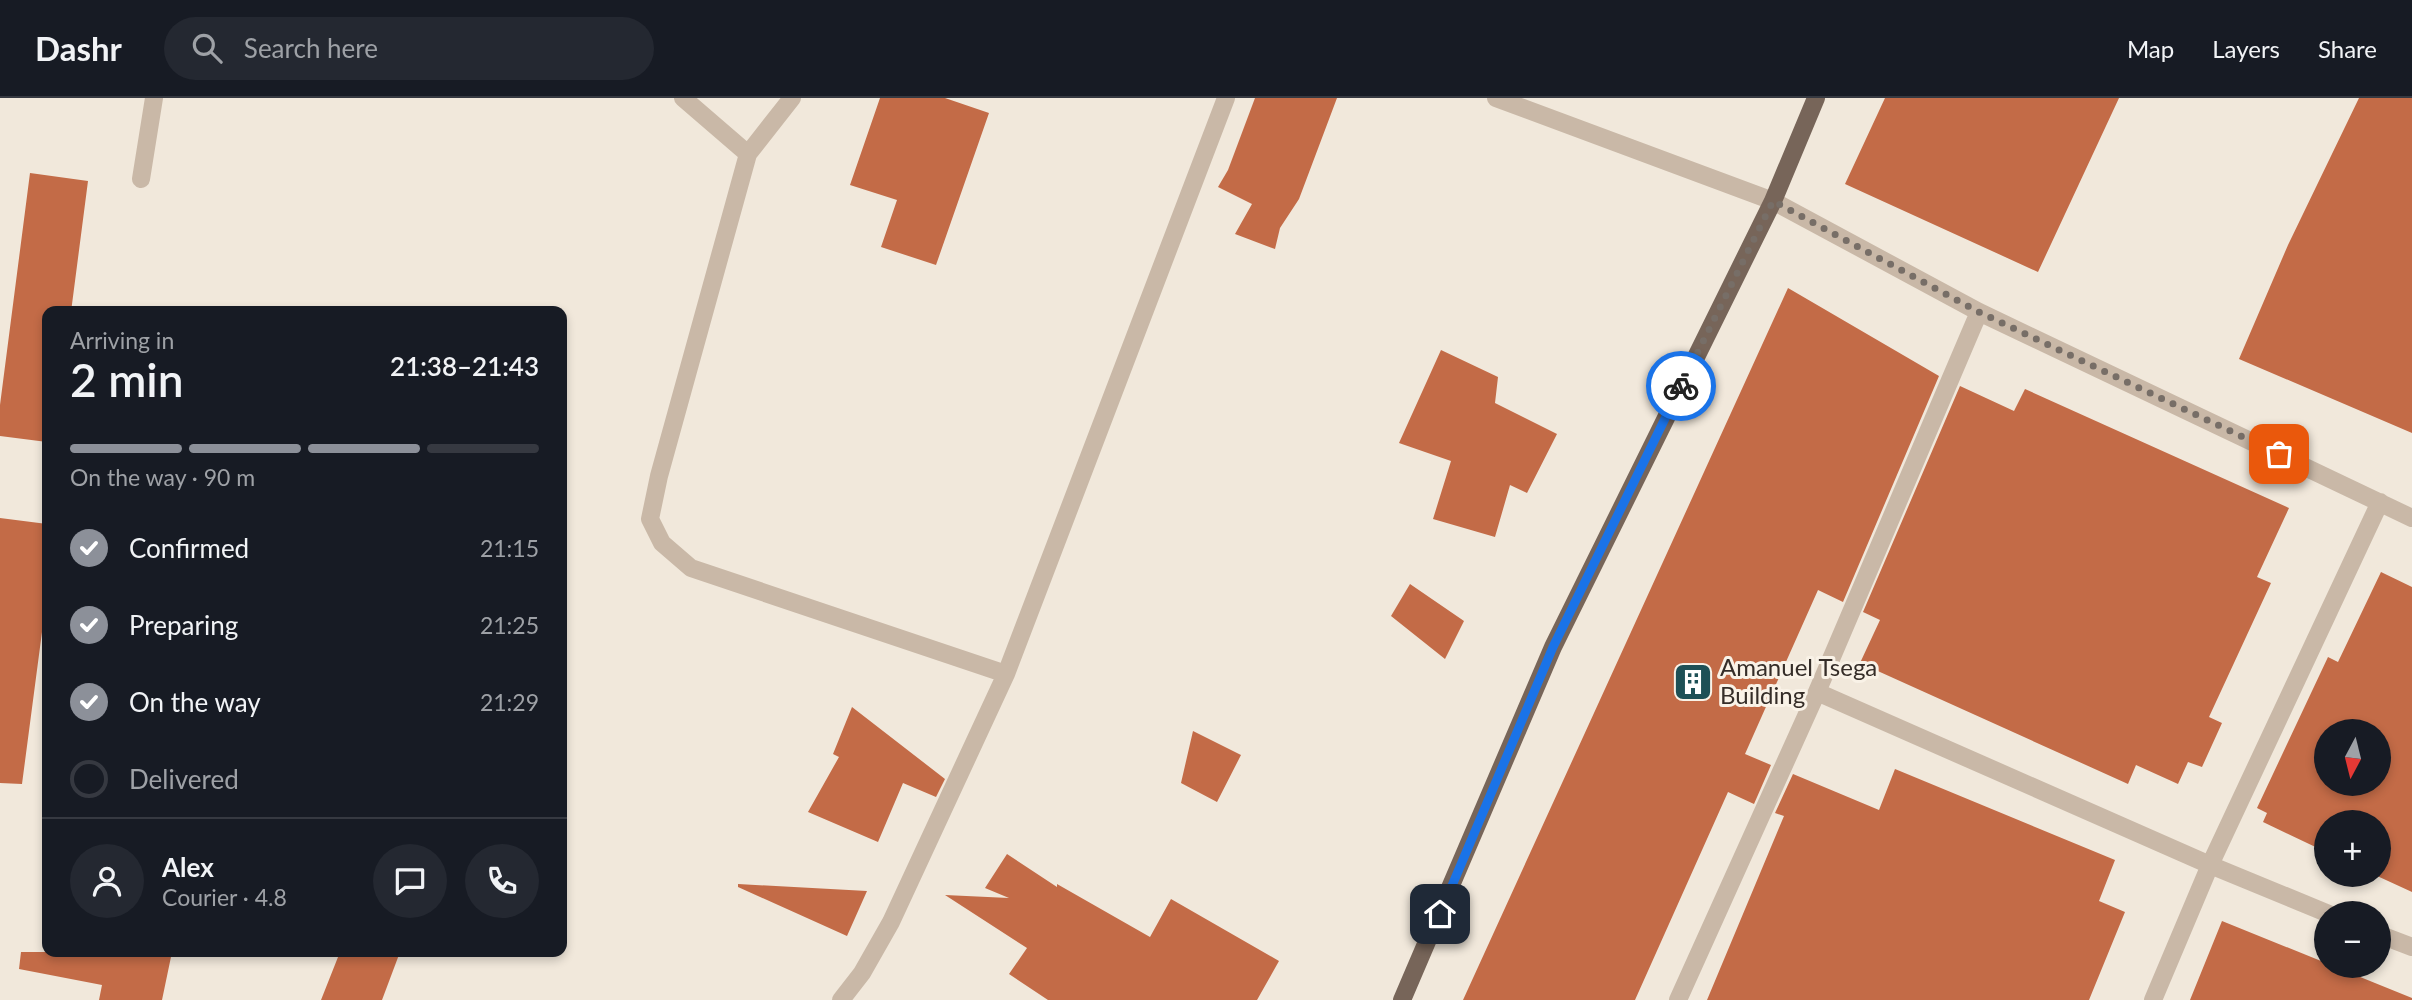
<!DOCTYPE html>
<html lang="en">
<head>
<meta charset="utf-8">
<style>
	:root { --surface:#171b24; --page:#242831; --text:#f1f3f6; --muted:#9ea1a6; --line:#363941; --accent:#8c9099 }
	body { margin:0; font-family:Lato,sans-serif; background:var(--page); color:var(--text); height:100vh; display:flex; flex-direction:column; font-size:26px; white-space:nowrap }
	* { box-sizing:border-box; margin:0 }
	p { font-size:23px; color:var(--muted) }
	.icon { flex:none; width:38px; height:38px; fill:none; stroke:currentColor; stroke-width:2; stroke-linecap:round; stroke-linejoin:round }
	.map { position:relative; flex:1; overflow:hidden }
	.panel { position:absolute; left:42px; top:208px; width:525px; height:651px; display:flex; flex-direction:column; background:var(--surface); border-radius:14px; box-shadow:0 4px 10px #0003 }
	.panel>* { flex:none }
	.needle { width:46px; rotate:187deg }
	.tools { position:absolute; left:2314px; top:621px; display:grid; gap:14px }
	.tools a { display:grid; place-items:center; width:77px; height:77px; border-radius:50%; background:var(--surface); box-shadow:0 4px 10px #0003; font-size:35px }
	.pin { position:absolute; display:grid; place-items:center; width:60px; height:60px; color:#fff; margin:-30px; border-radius:14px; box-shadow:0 4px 10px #0006 }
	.courier { position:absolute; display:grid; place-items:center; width:70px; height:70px; margin:-35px; border:5px solid #1a73e8; border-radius:50%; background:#fff; color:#222; box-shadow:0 2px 9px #0007 }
	.summary em { font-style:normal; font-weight:600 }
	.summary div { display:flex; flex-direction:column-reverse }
	.summary { display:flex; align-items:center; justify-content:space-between; height:119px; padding:0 28px }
	h1 { font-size:46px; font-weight:600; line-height:52px }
	.bar { display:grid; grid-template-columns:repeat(4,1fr); gap:10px 7px; align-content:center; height:84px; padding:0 28px }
	.bar i { height:9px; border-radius:5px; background:var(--line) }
	.bar .selected { background:var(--accent) }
	.bar p { grid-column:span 4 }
	.line { display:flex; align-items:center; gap:18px; padding:0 28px; border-top:2px solid var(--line) }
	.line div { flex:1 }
	.round { display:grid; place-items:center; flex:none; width:74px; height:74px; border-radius:37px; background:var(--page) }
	ol { padding:0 28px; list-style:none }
	li { display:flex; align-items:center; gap:21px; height:77px }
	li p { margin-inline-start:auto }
	li .icon { padding:7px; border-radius:50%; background:var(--accent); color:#fff; stroke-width:4 }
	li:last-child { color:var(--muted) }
	li i { width:38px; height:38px; border:4px solid var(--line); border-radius:50% }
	header { display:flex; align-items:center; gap:42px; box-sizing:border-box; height:98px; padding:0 35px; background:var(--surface); border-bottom:2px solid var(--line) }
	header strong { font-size:33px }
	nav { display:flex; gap:38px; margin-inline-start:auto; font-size:24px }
	.search { width:490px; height:63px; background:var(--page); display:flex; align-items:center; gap:18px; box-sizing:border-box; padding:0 24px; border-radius:38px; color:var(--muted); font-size:26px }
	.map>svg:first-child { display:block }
	.building { fill:#c36b47; fill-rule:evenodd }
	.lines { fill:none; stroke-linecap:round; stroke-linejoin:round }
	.minor { stroke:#c9b8a7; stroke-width:18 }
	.major { stroke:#776559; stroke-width:18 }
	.done { stroke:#776e67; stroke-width:7; stroke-dasharray:0 12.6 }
	.route { stroke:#1a73e8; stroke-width:9 }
	.labels { text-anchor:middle; stroke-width:6; stroke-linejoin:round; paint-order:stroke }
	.poi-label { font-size:24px; fill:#352d28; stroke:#f9f2e7; text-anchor:start }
</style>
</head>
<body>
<header>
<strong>Dashr</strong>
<div class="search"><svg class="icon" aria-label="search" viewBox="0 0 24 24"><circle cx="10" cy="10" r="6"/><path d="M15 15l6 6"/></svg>Search here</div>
<nav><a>Map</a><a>Layers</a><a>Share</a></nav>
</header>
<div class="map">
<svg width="2412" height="902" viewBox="0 0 2412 902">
	<rect width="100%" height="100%" fill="#f1e8db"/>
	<path class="building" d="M 880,0 L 945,0 L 989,15 L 936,167 L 881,149 L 897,102 L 850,87 Z
		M 1255,0 L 1337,0 L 1299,101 L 1280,130 L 1275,151 L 1235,136 L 1252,106 L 1218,89 L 1228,72 Z
		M 1885,0 L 2119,0 L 2038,174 L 1845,86 Z
		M 2359,0 L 2412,0 L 2412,335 L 2239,261 L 2288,147 Z
		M 30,75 L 88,83 L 71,214 L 47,214 L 47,344 L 0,338 L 0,307 Z
		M 1788,190 L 1939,278 L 1843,504 L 1818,492 L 1745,656 L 1771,667 L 1754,706 L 1728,694 L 1635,902 L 1463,902 Z
		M 1441,252 L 1498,279 L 1495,305 L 1557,336 L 1527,395 L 1510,387 L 1495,439 L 1433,421 L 1451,363 L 1399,345 Z
		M 1960,288 L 2014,313 L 2025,291 L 2289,410 L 2257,479 L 2271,485 L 2209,619 L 2222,625 L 2202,669 L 2188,664 L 2178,686 L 2136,667 L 2128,686 L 1860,565 L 1880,522 L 1863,514 Z
		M 0,420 L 47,426 L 47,496 L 22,686 L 0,685 Z
		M 2381,474 L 2412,489 L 2412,794 L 2375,777 L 2378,777 L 2378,724 L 2326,724 L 2326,754 L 2263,724 L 2267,715 L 2257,710 L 2328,559 L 2338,564 ZM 2326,634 L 2378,634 L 2378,686 L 2326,686 Z
		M 1410,486 L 1464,523 L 1445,561 L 1391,518 Z
		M 852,609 L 945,681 L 936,699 L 903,685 L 878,744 L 808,714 L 839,659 L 833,656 Z
		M 1193,633 L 1241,657 L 1217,704 L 1181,685 Z
		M 1895,671 L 2115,762 L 2099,803 L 2125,814 L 2089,902 L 1707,902 L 1784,718 L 1775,715 L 1793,676 L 1879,712 Z
		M 1007,756 L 1057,789 L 1057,786 L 1150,839 L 1171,801 L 1279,863 L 1257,902 L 1048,902 L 1009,876 L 1027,850 L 945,797 L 1009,800 L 985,790 Z
		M 738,786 L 867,793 L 847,838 L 738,789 Z
		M 2222,823 L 2326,865 L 2326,868 L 2333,868 L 2412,900 L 2412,902 L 2190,902 Z
		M 21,854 L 172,854 L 162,902 L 99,902 L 102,887 L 19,871 Z
		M 340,854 L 400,854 L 382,902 L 321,902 Z"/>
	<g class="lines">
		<path class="minor" d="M 683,0 L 748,56
			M 792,0 L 748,56 L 659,378 L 650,421 L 662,445 L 691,470 L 1006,576
			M 1496,0 L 1773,103 L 1979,214 L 2412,420
			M 141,81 L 154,0
			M 1817,594 L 2210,767 L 2329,816
			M 2378,836 L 2412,849
			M 841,902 L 862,875 L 891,824 L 1006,576 L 1226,0
			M 1678,902 L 1817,594 L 1979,214
			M 2153,902 L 2210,767 L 2380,404"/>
		<path class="major" d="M 1402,902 L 1553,549 L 1773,103 L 1816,0"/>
	</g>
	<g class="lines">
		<path class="done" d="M 1681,288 L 1773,103 L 1979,214 L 2279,356"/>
		<path class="route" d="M 1440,816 L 1553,549 L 1681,288"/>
	</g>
	<defs>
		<g id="building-square" transform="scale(2.0125)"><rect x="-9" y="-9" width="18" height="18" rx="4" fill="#1e5056" stroke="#f9f2e7"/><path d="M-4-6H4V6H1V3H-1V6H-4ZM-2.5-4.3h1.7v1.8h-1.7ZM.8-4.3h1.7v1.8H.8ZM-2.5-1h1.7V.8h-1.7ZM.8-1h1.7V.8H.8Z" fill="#fff"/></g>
	</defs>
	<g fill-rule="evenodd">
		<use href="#building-square" x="1693" y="584"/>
	</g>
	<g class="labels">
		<g class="poi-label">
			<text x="1720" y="578">Amanuel Tsega<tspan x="1720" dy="28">Building</tspan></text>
		</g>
	</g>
</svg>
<div class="tools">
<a><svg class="needle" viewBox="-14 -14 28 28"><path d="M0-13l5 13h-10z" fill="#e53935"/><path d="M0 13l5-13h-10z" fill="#9ea1a6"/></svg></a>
<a>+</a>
<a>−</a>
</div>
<div class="pin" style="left:2279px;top:356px;background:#ea580c"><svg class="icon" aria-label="bag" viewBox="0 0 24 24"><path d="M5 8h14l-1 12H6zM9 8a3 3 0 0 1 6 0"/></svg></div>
<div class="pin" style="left:1440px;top:816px;background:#1f2937"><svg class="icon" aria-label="home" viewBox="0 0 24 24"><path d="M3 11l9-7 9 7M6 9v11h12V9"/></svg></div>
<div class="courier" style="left:1681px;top:288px"><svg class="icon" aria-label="bike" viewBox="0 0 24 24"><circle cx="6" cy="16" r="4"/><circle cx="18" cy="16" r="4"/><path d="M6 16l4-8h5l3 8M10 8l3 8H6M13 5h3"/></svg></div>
<section class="panel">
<div class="summary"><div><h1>2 min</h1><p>Arriving in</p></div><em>21:38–21:43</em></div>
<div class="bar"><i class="selected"></i><i class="selected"></i><i class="selected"></i><i></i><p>On the way · 90 m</p></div>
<ol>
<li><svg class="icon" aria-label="check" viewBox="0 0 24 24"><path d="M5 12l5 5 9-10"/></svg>Confirmed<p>21:15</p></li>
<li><svg class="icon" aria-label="check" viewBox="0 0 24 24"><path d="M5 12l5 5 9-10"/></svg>Preparing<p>21:25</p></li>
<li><svg class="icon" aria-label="check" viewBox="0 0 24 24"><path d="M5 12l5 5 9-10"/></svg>On the way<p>21:29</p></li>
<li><i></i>Delivered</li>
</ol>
<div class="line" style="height:126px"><a class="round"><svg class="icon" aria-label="person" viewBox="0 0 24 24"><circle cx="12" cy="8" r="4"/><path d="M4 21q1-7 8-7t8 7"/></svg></a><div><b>Alex</b><p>Courier · 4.8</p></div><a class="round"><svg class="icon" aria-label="chat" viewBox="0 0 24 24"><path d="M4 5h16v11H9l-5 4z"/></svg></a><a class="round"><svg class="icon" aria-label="phone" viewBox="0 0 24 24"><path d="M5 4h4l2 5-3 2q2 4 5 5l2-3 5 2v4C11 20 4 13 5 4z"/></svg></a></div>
</section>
</div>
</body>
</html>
